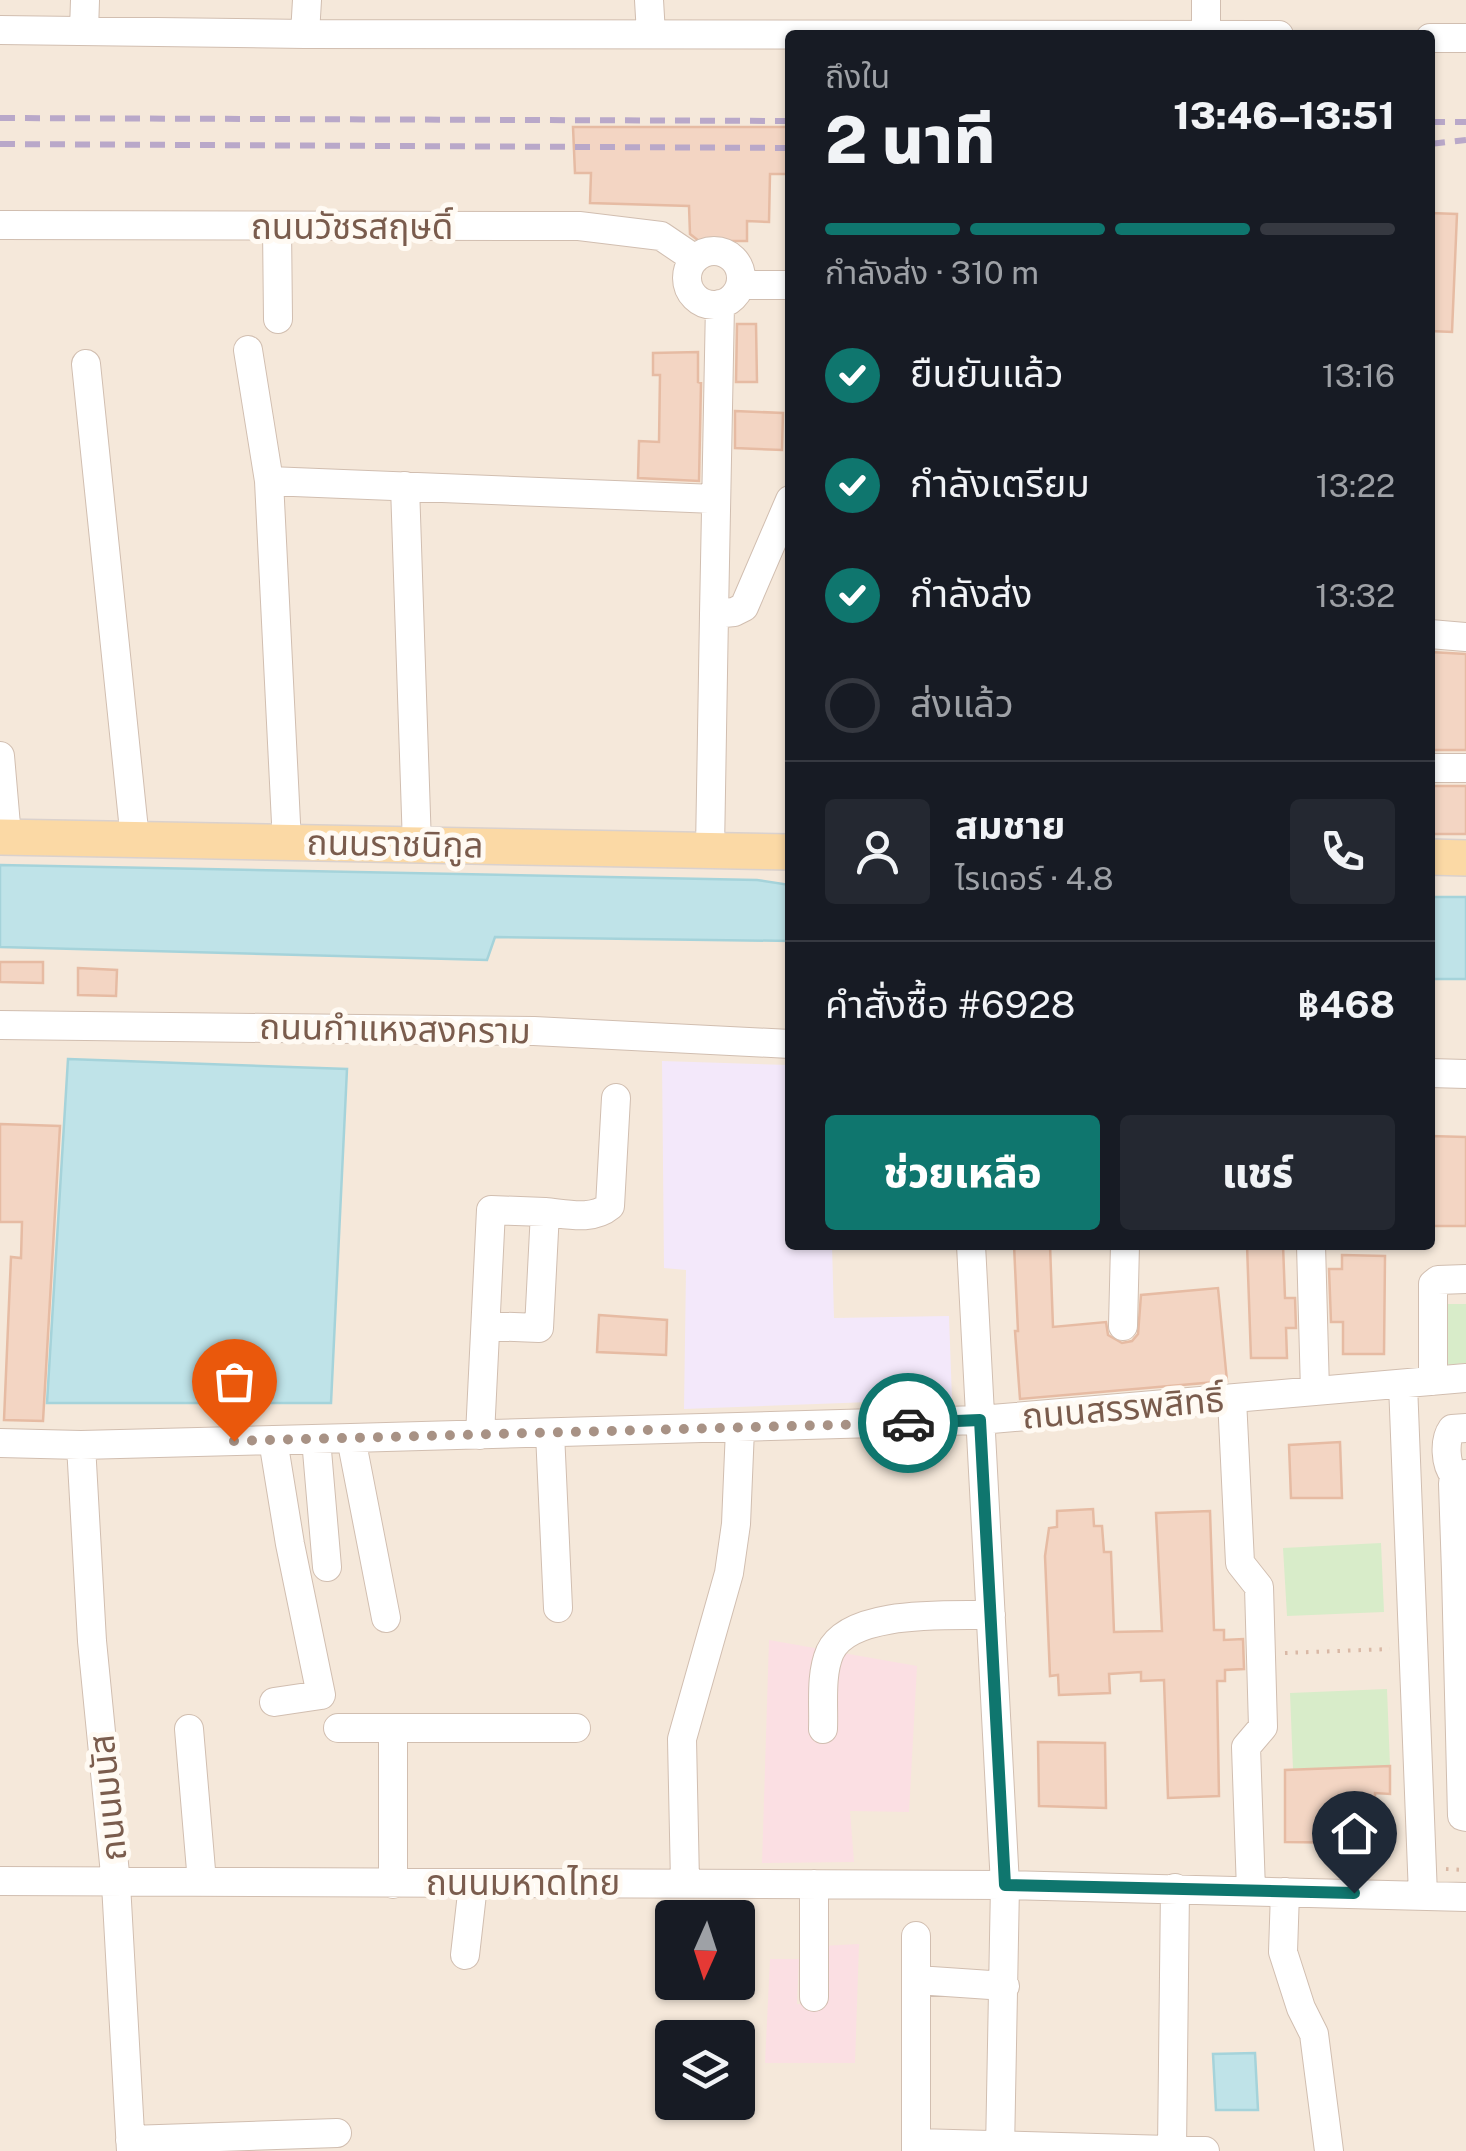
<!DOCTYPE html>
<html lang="th">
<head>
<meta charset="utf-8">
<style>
	:root { --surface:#171b24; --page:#242831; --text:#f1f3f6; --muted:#9ea1a6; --line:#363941; --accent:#0f766e }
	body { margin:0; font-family:"Public Sans","Noto Sans Thai",sans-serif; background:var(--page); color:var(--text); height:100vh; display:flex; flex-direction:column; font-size:38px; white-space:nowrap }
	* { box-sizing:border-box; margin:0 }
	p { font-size:32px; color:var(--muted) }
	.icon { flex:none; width:55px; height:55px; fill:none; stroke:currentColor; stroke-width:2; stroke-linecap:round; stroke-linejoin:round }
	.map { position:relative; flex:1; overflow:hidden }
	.sheet { position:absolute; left:785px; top:30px; width:650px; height:1220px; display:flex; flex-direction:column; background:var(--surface); border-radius:10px; box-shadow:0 2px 8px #0004 }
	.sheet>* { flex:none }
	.needle { width:65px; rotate:183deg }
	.controls { position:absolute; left:655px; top:1900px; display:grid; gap:20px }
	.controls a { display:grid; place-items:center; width:100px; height:100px; border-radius:10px; background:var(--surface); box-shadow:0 2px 8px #0004; font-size:50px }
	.pin { position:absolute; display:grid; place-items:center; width:85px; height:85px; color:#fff; margin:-102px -42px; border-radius:50% 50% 50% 0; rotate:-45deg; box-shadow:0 0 10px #0007 }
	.pin .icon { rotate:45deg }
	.courier { position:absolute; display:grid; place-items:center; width:100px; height:100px; margin:-50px; border:8px solid #0f766e; border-radius:50%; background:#fff; color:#222; box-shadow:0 2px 12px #0007 }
	.overview em { font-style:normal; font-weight:800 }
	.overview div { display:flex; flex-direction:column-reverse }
	.overview { display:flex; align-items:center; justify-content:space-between; height:170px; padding:0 40px }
	h1 { font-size:65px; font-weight:800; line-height:75px }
	.bar { display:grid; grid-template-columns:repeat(4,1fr); gap:15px 10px; align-content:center; height:120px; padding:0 40px }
	.bar i { height:12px; border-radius:8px; background:var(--line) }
	.bar .on { background:var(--accent) }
	.bar p { grid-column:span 4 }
	.line { display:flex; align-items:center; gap:25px; padding:0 40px; border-top:2px solid var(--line) }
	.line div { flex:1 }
	.round { display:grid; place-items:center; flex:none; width:105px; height:105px; border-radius:10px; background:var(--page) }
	ol { padding:0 40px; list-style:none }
	li { display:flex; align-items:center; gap:30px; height:110px }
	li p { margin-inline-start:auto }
	li .icon { padding:10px; border-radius:50%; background:var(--accent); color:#fff; stroke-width:4 }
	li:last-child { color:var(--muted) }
	li i { width:55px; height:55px; border:5px solid var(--line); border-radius:50% }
	.action { display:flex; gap:20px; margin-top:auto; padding:20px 40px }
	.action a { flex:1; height:115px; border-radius:10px; background:var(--accent); color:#fff; font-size:40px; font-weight:800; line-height:115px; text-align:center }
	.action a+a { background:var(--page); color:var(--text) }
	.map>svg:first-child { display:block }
	.residential { fill:#f5e8da; fill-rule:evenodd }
	.education { fill:#f3e8fa }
	.medical { fill:#fbdfe3 }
	.green { fill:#d8ecc9 }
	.water { fill:#bfe3e8; stroke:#a5d3da; stroke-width:2.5 }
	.building { fill:#f3d5c3; stroke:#e6bba3; stroke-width:2.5 }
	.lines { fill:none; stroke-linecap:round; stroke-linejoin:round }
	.minor-casing { stroke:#d1beb0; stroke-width:30 }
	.major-casing { stroke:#dad1cd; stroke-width:38 }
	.path { stroke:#d9b8a5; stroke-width:4; stroke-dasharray:2.5 8; stroke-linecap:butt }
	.minor { stroke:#fff; stroke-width:28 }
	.major { stroke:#fbd9a5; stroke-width:35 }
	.rail { stroke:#b9a8c9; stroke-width:6; stroke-dasharray:15 10; stroke-linecap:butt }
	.done { stroke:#a89285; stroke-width:10; stroke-dasharray:0 18 }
	.route { stroke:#0f766e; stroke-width:12 }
	.labels { text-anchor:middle; stroke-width:10; stroke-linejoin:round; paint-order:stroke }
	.street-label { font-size:35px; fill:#7a5c4d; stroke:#fffaf3 }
</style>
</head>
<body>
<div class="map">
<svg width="1466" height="2151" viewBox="0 0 1466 2151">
	<rect width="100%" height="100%" fill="#fdf6ec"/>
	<path class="residential" d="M 0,0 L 1466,0 L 1466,2151 L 0,2151 ZM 790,35 L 1430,35 L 1430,1245 L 790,1245 ZM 672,1918 L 738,1918 L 738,1982 L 672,1982 ZM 672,2038 L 738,2038 L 738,2102 L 672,2102 Z"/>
	<path class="education" d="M 662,1061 L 790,1065 L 790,1245 L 832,1245 L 834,1318 L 949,1316 L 952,1399 L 684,1409 L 686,1270 L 664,1268 Z"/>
	<path class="medical" d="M 769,1640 L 917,1666 L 909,1812 L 850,1811 L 854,1862 L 762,1863 Z
		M 859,1944 L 855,2063 L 765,2063 L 770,1959 L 799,1959 L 797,2004 L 820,2004 L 821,1946 Z"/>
	<path class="green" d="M 1447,1304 L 1466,1304 L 1466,1363 L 1445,1365 Z
		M 1381,1543 L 1384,1612 L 1287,1616 L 1283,1548 Z
		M 1387,1689 L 1390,1766 L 1293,1769 L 1290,1693 Z"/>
	<path class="water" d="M 0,865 L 757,880 L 790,885 L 790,941 L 495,937 L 487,960 L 0,947 Z
		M 1430,897 L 1466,897 L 1466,979 L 1430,979 Z
		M 68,1059 L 347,1069 L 331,1403 L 47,1403 Z
		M 1255,2053 L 1258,2110 L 1216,2110 L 1213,2054 Z"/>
	<path class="building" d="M 573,127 L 790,127 L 790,174 L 770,174 L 769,222 L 747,221 L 747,241 L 699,241 L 690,234 L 689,206 L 590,203 L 591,173 L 575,173 Z
		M 1430,213 L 1457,214 L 1452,332 L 1430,331 Z
		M 737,324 L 756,324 L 757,382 L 736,382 Z
		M 698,352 L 698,382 L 701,383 L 699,481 L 638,478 L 639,441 L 659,442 L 660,375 L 653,375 L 653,353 Z
		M 735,411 L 783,413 L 782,450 L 735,448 Z
		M 1430,652 L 1466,654 L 1466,750 L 1430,750 Z
		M 1430,786 L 1466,786 L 1466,834 L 1430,834 Z
		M 0,962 L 43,962 L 43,983 L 0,982 Z
		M 78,968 L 117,970 L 116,996 L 78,995 Z
		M 0,1124 L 60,1126 L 43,1421 L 4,1420 L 11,1257 L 21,1258 L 22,1222 L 0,1222 Z
		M 1430,1136 L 1466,1137 L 1466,1226 L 1430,1226 Z
		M 1014,1245 L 1050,1245 L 1053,1327 L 1106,1322 L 1108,1335 L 1122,1343 L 1132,1341 L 1138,1334 L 1141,1295 L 1218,1288 L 1227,1381 L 1020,1399 L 1015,1331 L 1018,1331 Z
		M 1247,1245 L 1283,1245 L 1285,1298 L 1295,1298 L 1296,1328 L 1286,1328 L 1287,1358 L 1251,1358 Z
		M 1342,1255 L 1385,1256 L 1384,1354 L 1343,1354 L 1343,1322 L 1331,1322 L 1329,1269 L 1342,1269 Z
		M 599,1315 L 667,1320 L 666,1355 L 597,1352 Z
		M 1340,1442 L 1342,1498 L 1291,1498 L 1289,1445 Z
		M 1093,1509 L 1094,1526 L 1102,1526 L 1104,1552 L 1111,1552 L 1114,1632 L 1162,1631 L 1156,1513 L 1210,1511 L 1214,1630 L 1224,1630 L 1224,1640 L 1243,1639 L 1244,1669 L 1225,1670 L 1225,1681 L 1217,1681 L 1219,1796 L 1168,1798 L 1164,1680 L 1141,1681 L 1141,1672 L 1109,1674 L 1110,1693 L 1059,1695 L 1058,1675 L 1050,1676 L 1045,1556 L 1049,1528 L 1057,1527 L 1057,1511 Z
		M 1038,1742 L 1105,1743 L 1106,1808 L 1039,1806 Z
		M 1390,1766 L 1390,1794 L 1375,1793 L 1375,1828 L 1360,1828 L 1360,1843 L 1285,1842 L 1285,1770 Z"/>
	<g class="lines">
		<g class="minor-casing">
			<path id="minor" d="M 649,0 L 651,34
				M 0,30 L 305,34 L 1279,35
				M 84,31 L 85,0
				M 305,34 L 307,0
				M 1206,34 L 1206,0
				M 1430,38 L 1466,38
				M 0,225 L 579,226 L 661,236 L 695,259
				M 277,227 L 278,319
				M687 278a27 27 0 1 1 54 0a27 27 0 1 1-54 0Z
				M 741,285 L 790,285
				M 248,350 L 269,481 L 287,843
				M 86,364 L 135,840
				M 269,481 L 715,499
				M 405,486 L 417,845
				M 714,614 L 720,304
				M 1430,634 L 1466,637
				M 0,756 L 7,837
				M 1430,768 L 1466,768
				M 710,850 L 714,614 L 734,612 L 744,607 L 790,500
				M 0,1025 L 534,1031 L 790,1044
				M 1430,1073 L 1466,1074
				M 545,1212 C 567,1214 592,1221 610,1206 L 616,1098
				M 971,1245 L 1005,1885 L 1000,2151
				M 1311,1245 L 1315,1391
				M 1123,1326 L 1125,1245
				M 1433,1381 L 1433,1284 L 1438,1280 L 1466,1279
				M 1403,1384 L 1423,1895
				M 1232,1399 L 1240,1563 L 1259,1587 L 1263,1727 L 1246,1747 L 1251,1890
				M 550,1433 L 558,1608
				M 480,1435 L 491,1210 L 545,1212 L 539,1328 L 486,1326
				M 351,1438 L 386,1618
				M 316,1439 L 327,1567
				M 273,1440 L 290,1544 L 321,1695 L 274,1702
				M 0,1443 L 81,1445 L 351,1438 L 980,1420 L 1466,1378
				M 81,1445 L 92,1641 L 116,1884 L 131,2151
				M 1466,1474 L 1454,1475 L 1453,1484 L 1456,1572 L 1466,1572
				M 1454,1475 C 1445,1464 1444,1440 1452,1429 L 1466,1428
				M 1456,1572 L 1462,1816 L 1466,1817
				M 338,1728 L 576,1728
				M 189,1729 L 202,1882
				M 823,1729 C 824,1705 820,1675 830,1652 C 850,1609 950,1616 991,1615
				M 0,1881 L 1005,1885 L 1466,1897
				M 685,1882 L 682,1739 L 729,1573 L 736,1524 L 740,1429
				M 393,1884 L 393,1729
				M 1285,1892 L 1283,1952 L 1301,2008 L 1314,2034 L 1329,2151
				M 465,1955 L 473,1885
				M 917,1980 L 1005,1986
				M 814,1997 L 814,1884
				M 130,2140 L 337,2133
				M 916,2143 L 1205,2151
				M 1172,2150 L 1175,1888
				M 916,2151 L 916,1936"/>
		</g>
		<g class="major-casing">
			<path id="major" d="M 0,837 L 790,852
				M 1430,857 L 1466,858"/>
		</g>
		<path class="path" d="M 1285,1653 L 1390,1649
			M 1446,1869 L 1466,1870"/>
		<use href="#minor" class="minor"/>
		<use href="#major" class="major"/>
		<path class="rail" d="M 0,118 L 790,121
			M 1430,122 L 1466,122
			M 0,144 L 790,148
			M 1430,144 L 1466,140"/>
	</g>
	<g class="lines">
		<path class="done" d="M 234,1441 L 908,1423"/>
		<path class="route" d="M 908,1423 L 980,1420 L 1005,1885 L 1354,1893"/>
	</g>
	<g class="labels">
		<g class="street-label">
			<text x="352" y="239">ถนนวัชรสฤษดิ์</text>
			<text transform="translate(395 844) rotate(1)" y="12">ถนนราชนิกูล</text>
			<text transform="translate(395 1029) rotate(1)" y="12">ถนนกำแหงสงคราม</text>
			<text transform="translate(1123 1408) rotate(-5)" y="12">ถนนสรรพสิทธิ์</text>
			<text transform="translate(108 1798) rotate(-96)" y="12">ถนนมนัส</text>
			<text x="523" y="1895">ถนนมหาดไทย</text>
		</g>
	</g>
</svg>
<div class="controls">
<a><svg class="needle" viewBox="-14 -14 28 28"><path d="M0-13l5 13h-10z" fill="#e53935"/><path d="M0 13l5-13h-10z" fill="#9ea1a6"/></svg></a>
<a><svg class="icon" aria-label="layers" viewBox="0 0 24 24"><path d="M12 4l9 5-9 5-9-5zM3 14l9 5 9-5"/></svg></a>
</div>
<div class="pin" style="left:234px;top:1441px;background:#ea580c"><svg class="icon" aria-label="bag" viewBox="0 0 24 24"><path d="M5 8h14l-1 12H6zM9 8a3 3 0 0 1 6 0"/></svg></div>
<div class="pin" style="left:1354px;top:1893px;background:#1f2937"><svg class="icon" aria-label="home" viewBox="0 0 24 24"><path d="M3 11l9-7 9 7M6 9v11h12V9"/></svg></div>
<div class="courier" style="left:908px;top:1423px"><svg class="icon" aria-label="car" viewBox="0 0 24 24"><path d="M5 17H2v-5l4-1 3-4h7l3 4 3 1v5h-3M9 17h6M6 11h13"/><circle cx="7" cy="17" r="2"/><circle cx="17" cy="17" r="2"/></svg></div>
<section class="sheet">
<div class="overview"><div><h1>2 นาที</h1><p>ถึงใน</p></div><em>13:46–13:51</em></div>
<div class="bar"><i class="on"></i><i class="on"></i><i class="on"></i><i></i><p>กำลังส่ง · 310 m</p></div>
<ol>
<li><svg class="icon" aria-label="check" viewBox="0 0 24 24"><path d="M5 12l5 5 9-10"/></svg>ยืนยันแล้ว<p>13:16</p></li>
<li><svg class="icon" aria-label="check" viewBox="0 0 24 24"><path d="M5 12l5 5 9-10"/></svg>กำลังเตรียม<p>13:22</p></li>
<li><svg class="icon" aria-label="check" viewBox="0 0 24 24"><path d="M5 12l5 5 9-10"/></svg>กำลังส่ง<p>13:32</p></li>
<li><i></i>ส่งแล้ว</li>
</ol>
<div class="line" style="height:180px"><a class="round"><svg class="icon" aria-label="person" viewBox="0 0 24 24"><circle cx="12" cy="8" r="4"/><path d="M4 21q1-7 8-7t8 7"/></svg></a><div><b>สมชาย</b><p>ไรเดอร์ · 4.8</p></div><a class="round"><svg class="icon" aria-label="phone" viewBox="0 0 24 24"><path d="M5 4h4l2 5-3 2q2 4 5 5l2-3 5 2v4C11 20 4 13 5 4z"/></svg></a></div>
<div class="line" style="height:130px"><div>คำสั่งซื้อ #6928</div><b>฿468</b></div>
<div class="action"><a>ช่วยเหลือ</a><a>แชร์</a></div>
</section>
</div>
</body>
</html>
